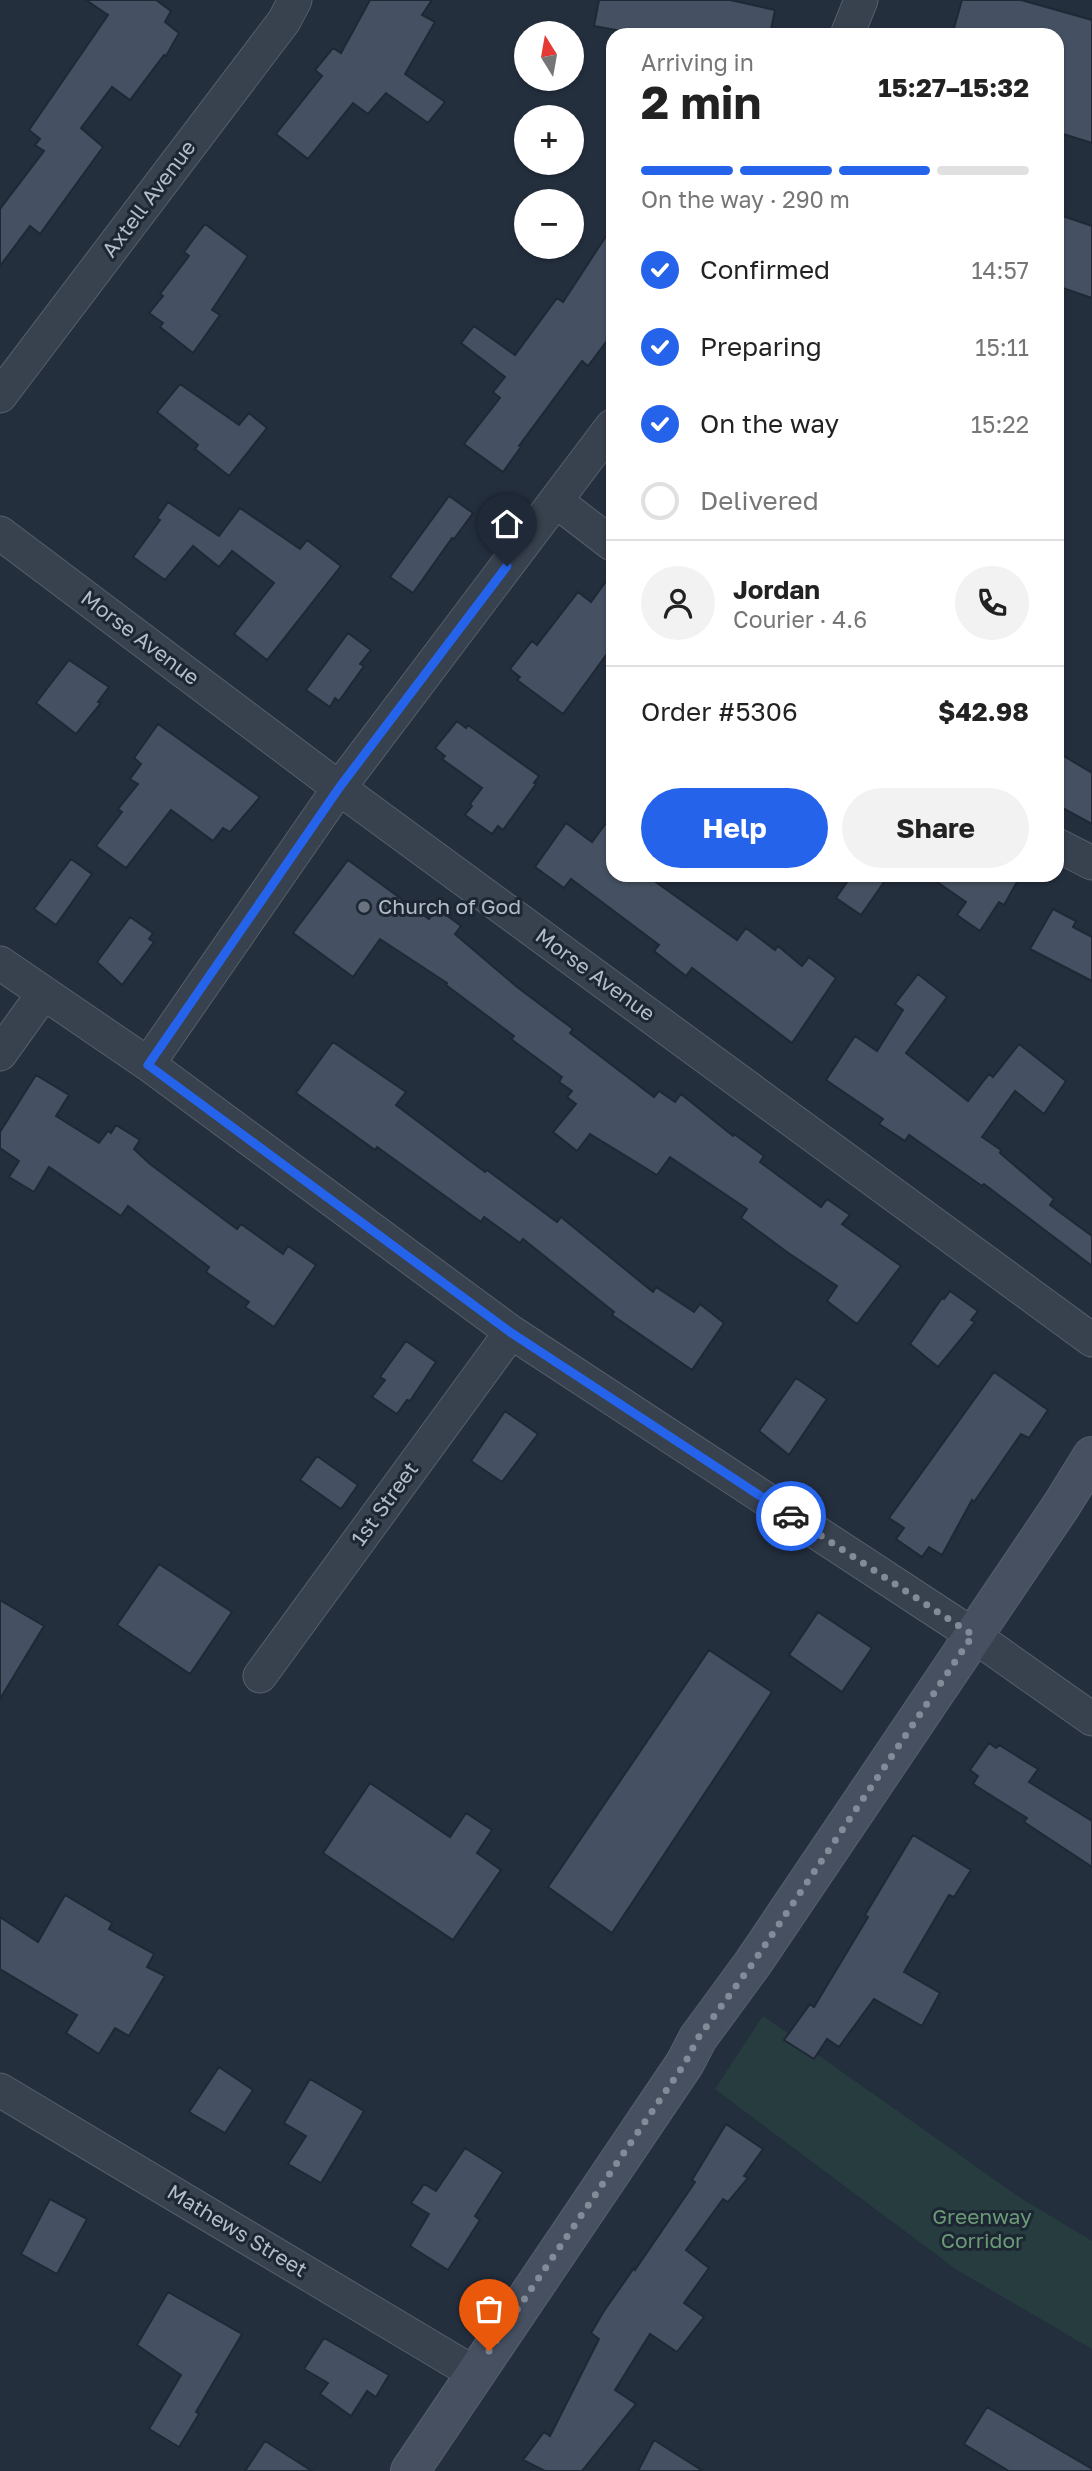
<!DOCTYPE html>
<html lang="en">
<head>
<meta charset="utf-8">
<style>
	:root { --surface:#fff; --page:#f2f2f2; --text:#222; --muted:#767676; --line:#e0e0e0; --accent:#2563eb }
	body { margin:0; font-family:"Golos Text",sans-serif; background:var(--page); color:var(--text); height:100vh; display:flex; flex-direction:column; font-size:26px; white-space:nowrap }
	* { box-sizing:border-box; margin:0 }
	p { font-size:23px; color:var(--muted) }
	.icon { flex:none; width:38px; height:38px; fill:none; stroke:currentColor; stroke-width:2; stroke-linecap:round; stroke-linejoin:round }
	.map { position:relative; flex:1; overflow:hidden }
	.sheet { position:absolute; left:606px; top:28px; width:458px; height:854px; display:flex; flex-direction:column; background:var(--surface); border-radius:21px; box-shadow:0 2px 5px #0004 }
	.sheet>* { flex:none }
	.needle { width:46px; rotate:349deg }
	.buttons { position:absolute; left:514px; top:21px; display:grid; gap:14px }
	.buttons a { display:grid; place-items:center; width:70px; height:70px; border-radius:50%; background:var(--surface); box-shadow:0 2px 5px #0004; font-size:35px }
	.pin { position:absolute; display:grid; place-items:center; width:60px; height:60px; color:#fff; margin:-72px -30px; border-radius:50% 50% 50% 0; rotate:-45deg; box-shadow:0 0 7px #0007 }
	.pin .icon { rotate:45deg }
	.courier { position:absolute; display:grid; place-items:center; width:70px; height:70px; margin:-35px; border:5px solid #2563eb; border-radius:50%; background:#fff; color:#222; box-shadow:0 2px 9px #0007 }
	.summary em { font-style:normal; font-weight:700 }
	.summary div { display:flex; flex-direction:column-reverse }
	.summary { display:flex; align-items:center; justify-content:space-between; height:119px; padding:0 35px }
	h1 { font-size:46px; font-weight:700; line-height:52px }
	.bar { display:grid; grid-template-columns:repeat(4,1fr); gap:10px 7px; align-content:center; height:84px; padding:0 35px }
	.bar i { height:9px; border-radius:5px; background:var(--line) }
	.bar .selected { background:var(--accent) }
	.bar p { grid-column:span 4 }
	.line { display:flex; align-items:center; gap:18px; padding:0 35px; border-top:2px solid var(--line) }
	.line div { flex:1 }
	.round { display:grid; place-items:center; flex:none; width:74px; height:74px; border-radius:37px; background:var(--page) }
	ol { padding:0 35px; list-style:none }
	li { display:flex; align-items:center; gap:21px; height:77px }
	li p { margin-inline-start:auto }
	li .icon { padding:7px; border-radius:50%; background:var(--accent); color:#fff; stroke-width:4 }
	li:last-child { color:var(--muted) }
	li i { width:38px; height:38px; border:4px solid var(--line); border-radius:50% }
	.button { display:flex; gap:14px; margin-top:auto; padding:14px 35px }
	.button a { flex:1; height:80px; border-radius:42px; background:var(--accent); color:#fff; font-size:28px; font-weight:700; line-height:80px; text-align:center }
	.button a+a { background:var(--page); color:var(--text) }
	.map>svg:first-child { display:block }
	.green { fill:#263c3f }
	.building { fill:#455162; stroke:#1f2835; stroke-width:2 }
	.lines { fill:none; stroke-linecap:round; stroke-linejoin:round }
	.street-casing { stroke:#565f6c; stroke-width:35 }
	.secondary-casing { stroke:#565f6c; stroke-width:40 }
	.street { stroke:#38414e; stroke-width:33 }
	.secondary { stroke:#465061; stroke-width:38 }
	.done { stroke:#828b98; stroke-width:7; stroke-dasharray:0 12.6 }
	.route { stroke:#2563eb; stroke-width:9 }
	.worship-dot { fill:#6b7280; stroke:#1d2633; stroke-width:2.5 }
	.labels { text-anchor:middle; stroke-width:6; stroke-linejoin:round; paint-order:stroke }
	.street-label { font-size:21px; fill:#b4bcc9; stroke:#1d2633 }
	.poi-label { font-size:21px; fill:#b4bcc9; stroke:#1d2633; text-anchor:start }
	.park-label { font-size:21px; fill:#6b9a76; stroke:#1d2633 }
</style>
</head>
<body>
<div class="map">
<svg width="1092" height="2471" viewBox="0 0 1092 2471">
	<rect width="100%" height="100%" fill="#242f3e"/>
	<path class="green" d="M 763,2016 L 1019,2197 L 1092,2241 L 1092,2349 L 957,2270 L 715,2089 Z"/>
	<path class="building" d="M 86,0 L 156,0 L 171,11 L 165,22 L 179,33 L 166,56 L 164,55 L 130,100 L 112,87 L 81,128 L 103,147 L 40,234 L 30,226 L 0,266 L 0,209 L 44,151 L 35,145 L 40,139 L 29,130 L 108,15 Z
		M 370,0 L 432,0 L 422,15 L 435,22 L 405,74 L 445,102 L 428,123 L 386,93 L 368,114 L 353,103 L 308,159 L 276,134 L 322,76 L 315,70 L 333,48 L 341,53 Z
		M 599,0 L 730,0 L 775,10 L 770,35 L 643,35 L 594,26 Z
		M 962,0 L 1021,0 L 1092,20 L 1092,143 L 1057,132 L 1057,35 L 952,35 Z
		M 1057,214 L 1092,226 L 1092,298 L 1057,286 Z
		M 205,224 L 248,256 L 212,310 L 220,315 L 193,353 L 160,327 L 163,323 L 149,313 L 163,296 L 160,294 L 189,256 L 184,252 Z
		M 612,227 L 612,334 L 588,366 L 582,361 L 519,446 L 521,447 L 503,472 L 464,444 L 500,398 L 493,392 L 505,377 L 461,343 L 474,326 L 515,355 L 557,298 L 563,302 Z
		M 180,384 L 239,425 L 249,413 L 267,428 L 229,476 L 195,449 L 198,445 L 157,412 Z
		M 449,496 L 473,513 L 454,539 L 452,538 L 413,593 L 390,577 Z
		M 168,502 L 219,536 L 240,508 L 300,549 L 307,540 L 341,566 L 267,660 L 234,634 L 274,583 L 232,551 L 219,567 L 193,546 L 165,580 L 133,557 L 160,520 L 157,518 Z
		M 612,573 L 612,647 L 563,714 L 517,680 L 520,677 L 510,669 L 532,641 L 537,645 L 578,592 L 591,602 Z
		M 348,633 L 371,650 L 360,664 L 364,666 L 339,701 L 335,698 L 330,707 L 306,690 Z
		M 69,660 L 109,687 L 98,702 L 101,703 L 76,734 L 36,703 Z
		M 457,721 L 466,728 L 468,725 L 539,776 L 534,783 L 536,784 L 503,830 L 498,826 L 492,834 L 465,815 L 472,806 L 470,804 L 482,788 L 442,759 L 445,756 L 435,748 Z
		M 158,724 L 260,797 L 230,832 L 223,828 L 213,841 L 171,810 L 126,868 L 96,846 L 122,812 L 118,809 L 138,784 L 130,779 L 141,764 L 134,758 Z
		M 1057,752 L 1092,773 L 1092,824 L 1057,805 Z
		M 612,815 L 612,875 L 646,875 L 737,940 L 746,928 L 775,950 L 778,946 L 802,966 L 809,957 L 836,978 L 792,1043 L 692,968 L 686,976 L 654,951 L 659,945 L 571,879 L 564,888 L 535,867 L 566,823 L 592,842 Z
		M 71,859 L 92,874 L 56,925 L 34,909 Z
		M 348,860 L 429,919 L 437,908 L 461,926 L 455,934 L 517,987 L 573,1029 L 570,1033 L 654,1097 L 659,1091 L 675,1102 L 681,1094 L 733,1136 L 734,1134 L 764,1156 L 760,1162 L 821,1207 L 827,1199 L 850,1215 L 842,1224 L 901,1266 L 857,1324 L 827,1301 L 837,1286 L 787,1252 L 741,1218 L 747,1209 L 670,1157 L 657,1175 L 590,1134 L 577,1151 L 553,1132 L 576,1104 L 567,1097 L 572,1091 L 559,1082 L 562,1077 L 511,1039 L 514,1036 L 446,985 L 447,983 L 380,939 L 353,977 L 293,933 Z
		M 852,875 L 889,875 L 861,915 L 836,898 Z
		M 927,875 L 1021,875 L 1004,905 L 999,902 L 980,931 L 957,915 L 966,902 Z
		M 1053,909 L 1076,921 L 1073,927 L 1092,937 L 1092,981 L 1030,949 Z
		M 130,917 L 153,933 L 149,939 L 154,942 L 122,985 L 97,962 Z
		M 918,974 L 947,997 L 906,1053 L 968,1101 L 989,1074 L 993,1077 L 1019,1044 L 1066,1081 L 1044,1114 L 1015,1091 L 982,1137 L 1001,1150 L 1000,1153 L 1054,1199 L 1050,1205 L 1092,1236 L 1092,1266 L 984,1184 L 982,1186 L 909,1135 L 905,1141 L 879,1124 L 883,1119 L 826,1080 L 855,1036 L 877,1051 L 903,1010 L 895,1004 Z
		M 333,1042 L 406,1092 L 396,1105 L 485,1172 L 487,1170 L 557,1222 L 561,1217 L 653,1292 L 656,1287 L 694,1312 L 700,1304 L 724,1323 L 692,1370 L 612,1315 L 614,1312 L 523,1239 L 520,1243 L 484,1217 L 481,1222 L 377,1147 L 375,1150 L 296,1093 Z
		M 36,1075 L 69,1095 L 56,1116 L 99,1143 L 108,1131 L 111,1133 L 116,1125 L 140,1140 L 134,1149 L 150,1164 L 237,1229 L 241,1224 L 283,1254 L 288,1246 L 316,1265 L 274,1327 L 245,1307 L 249,1302 L 206,1272 L 209,1267 L 128,1206 L 121,1216 L 49,1167 L 34,1192 L 9,1177 L 19,1161 L 0,1148 L 0,1132 Z
		M 950,1291 L 978,1311 L 971,1320 L 975,1322 L 938,1367 L 910,1344 L 942,1298 L 944,1299 Z
		M 406,1341 L 436,1362 L 410,1401 L 407,1400 L 397,1414 L 372,1397 L 385,1380 L 380,1377 Z
		M 994,1372 L 1048,1410 L 1029,1438 L 1021,1434 L 974,1502 L 972,1500 L 942,1555 L 929,1547 L 922,1557 L 896,1539 L 904,1528 L 889,1518 Z
		M 796,1378 L 827,1399 L 789,1455 L 759,1431 Z
		M 505,1411 L 538,1434 L 502,1482 L 471,1461 Z
		M 317,1456 L 358,1485 L 341,1509 L 300,1480 Z
		M 159,1564 L 232,1612 L 190,1674 L 117,1625 Z
		M 0,1600 L 44,1626 L 0,1699 Z
		M 818,1612 L 872,1648 L 842,1692 L 789,1655 Z
		M 709,1650 L 772,1692 L 612,1933 L 548,1887 Z
		M 989,1743 L 996,1748 L 999,1745 L 1038,1769 L 1029,1782 L 1092,1821 L 1092,1867 L 1024,1822 L 1027,1818 L 973,1784 L 978,1776 L 970,1770 Z
		M 370,1783 L 450,1837 L 466,1813 L 492,1830 L 477,1853 L 501,1870 L 453,1940 L 323,1853 Z
		M 913,1835 L 971,1870 L 954,1897 L 949,1895 L 904,1972 L 940,1993 L 922,2026 L 874,1999 L 839,2047 L 827,2039 L 814,2059 L 784,2040 L 810,2004 L 814,2007 L 868,1917 L 865,1915 Z
		M 65,1895 L 112,1923 L 109,1929 L 154,1954 L 147,1967 L 165,1976 L 129,2036 L 115,2028 L 99,2054 L 66,2033 L 77,2015 L 0,1969 L 0,1917 L 38,1942 Z
		M 219,2067 L 253,2090 L 225,2133 L 189,2112 Z
		M 310,2079 L 364,2111 L 321,2183 L 288,2164 L 306,2136 L 284,2123 Z
		M 726,2124 L 763,2149 L 744,2176 L 748,2178 L 728,2202 L 723,2199 L 686,2250 L 709,2268 L 684,2303 L 704,2317 L 677,2352 L 650,2334 L 615,2390 L 636,2404 L 582,2471 L 545,2471 L 523,2460 L 544,2432 L 550,2436 L 599,2339 L 591,2333 L 604,2311 L 634,2268 L 635,2270 L 695,2182 L 692,2180 Z
		M 465,2148 L 503,2172 L 475,2216 L 480,2220 L 448,2270 L 410,2246 L 429,2214 L 411,2203 L 424,2184 L 436,2191 Z
		M 50,2199 L 87,2219 L 57,2274 L 21,2254 Z
		M 168,2292 L 242,2334 L 196,2412 L 199,2414 L 179,2447 L 149,2429 L 181,2375 L 137,2345 Z
		M 324,2338 L 389,2375 L 376,2397 L 367,2391 L 351,2416 L 320,2394 L 328,2383 L 304,2369 Z
		M 987,2407 L 1092,2469 L 1092,2471 L 1009,2471 L 964,2444 Z
		M 654,2440 L 703,2471 L 638,2471 Z
		M 265,2441 L 312,2471 L 245,2471 Z"/>
	<g class="lines">
		<g class="street-casing">
			<path id="street" d="M 847,35 L 861,0
				M 0,396 L 284,21 L 295,0
				M 556,501 L 612,544
				M 0,533 L 339,788 L 1092,1340
				M 1057,845 L 1092,863
				M 0,963 L 148,1064 L 511,1332 L 973,1635 L 1092,1719
				M 0,1054 L 43,994
				M 148,1064 L 339,788 L 612,426
				M 260,1676 L 511,1332
				M 0,2090 L 474,2373"/>
		</g>
		<g class="secondary-casing">
			<path id="secondary" d="M 410,2471 L 685,2063 L 698,2038 L 753,1963 L 1061,1506 L 1092,1456"/>
		</g>
		<use href="#street" class="street"/>
		<use href="#secondary" class="secondary"/>
	</g>
	<g class="lines">
		<path class="done" d="M 489,2351 L 685,2063 L 698,2038 L 753,1963 L 973,1635 L 791,1516"/>
		<path class="route" d="M 507,566 L 339,788 L 148,1065 L 510,1332 L 791,1516"/>
	</g>
	<circle class="worship-dot" cx="364" cy="907" r="7"/>
	<g class="labels">
		<g class="street-label">
			<text transform="translate(149 199) rotate(-53)" y="7">Axtell Avenue</text>
			<text transform="translate(140 638) rotate(37)" y="7">Morse Avenue</text>
			<text transform="translate(595 975) rotate(36)" y="7">Morse Avenue</text>
			<text transform="translate(385 1504) rotate(-54)" y="7">1st Street</text>
			<text transform="translate(237 2231) rotate(31)" y="7">Mathews Street</text>
		</g>
		<g class="poi-label">
			<text x="378" y="914">Church of God</text>
		</g>
		<g class="park-label">
			<text x="982" y="2224">Greenway<tspan x="982" dy="24">Corridor</tspan></text>
		</g>
	</g>
</svg>
<div class="buttons">
<a><svg class="needle" viewBox="-14 -14 28 28"><path d="M0-13l5 13h-10z" fill="#e53935"/><path d="M0 13l5-13h-10z" fill="#767676"/></svg></a>
<a>+</a>
<a>−</a>
</div>
<div class="pin" style="left:489px;top:2351px;background:#ea580c"><svg class="icon" aria-label="bag" viewBox="0 0 24 24"><path d="M5 8h14l-1 12H6zM9 8a3 3 0 0 1 6 0"/></svg></div>
<div class="pin" style="left:507px;top:566px;background:#1f2937"><svg class="icon" aria-label="home" viewBox="0 0 24 24"><path d="M3 11l9-7 9 7M6 9v11h12V9"/></svg></div>
<div class="courier" style="left:791px;top:1516px"><svg class="icon" aria-label="car" viewBox="0 0 24 24"><path d="M5 17H2v-5l4-1 3-4h7l3 4 3 1v5h-3M9 17h6M6 11h13"/><circle cx="7" cy="17" r="2"/><circle cx="17" cy="17" r="2"/></svg></div>
<section class="sheet">
<div class="summary"><div><h1>2 min</h1><p>Arriving in</p></div><em>15:27–15:32</em></div>
<div class="bar"><i class="selected"></i><i class="selected"></i><i class="selected"></i><i></i><p>On the way · 290 m</p></div>
<ol>
<li><svg class="icon" aria-label="check" viewBox="0 0 24 24"><path d="M5 12l5 5 9-10"/></svg>Confirmed<p>14:57</p></li>
<li><svg class="icon" aria-label="check" viewBox="0 0 24 24"><path d="M5 12l5 5 9-10"/></svg>Preparing<p>15:11</p></li>
<li><svg class="icon" aria-label="check" viewBox="0 0 24 24"><path d="M5 12l5 5 9-10"/></svg>On the way<p>15:22</p></li>
<li><i></i>Delivered</li>
</ol>
<div class="line" style="height:126px"><a class="round"><svg class="icon" aria-label="person" viewBox="0 0 24 24"><circle cx="12" cy="8" r="4"/><path d="M4 21q1-7 8-7t8 7"/></svg></a><div><b>Jordan</b><p>Courier · 4.6</p></div><a class="round"><svg class="icon" aria-label="phone" viewBox="0 0 24 24"><path d="M5 4h4l2 5-3 2q2 4 5 5l2-3 5 2v4C11 20 4 13 5 4z"/></svg></a></div>
<div class="line" style="height:91px"><div>Order #5306</div><b>$42.98</b></div>
<div class="button"><a>Help</a><a>Share</a></div>
</section>
</div>
</body>
</html>
